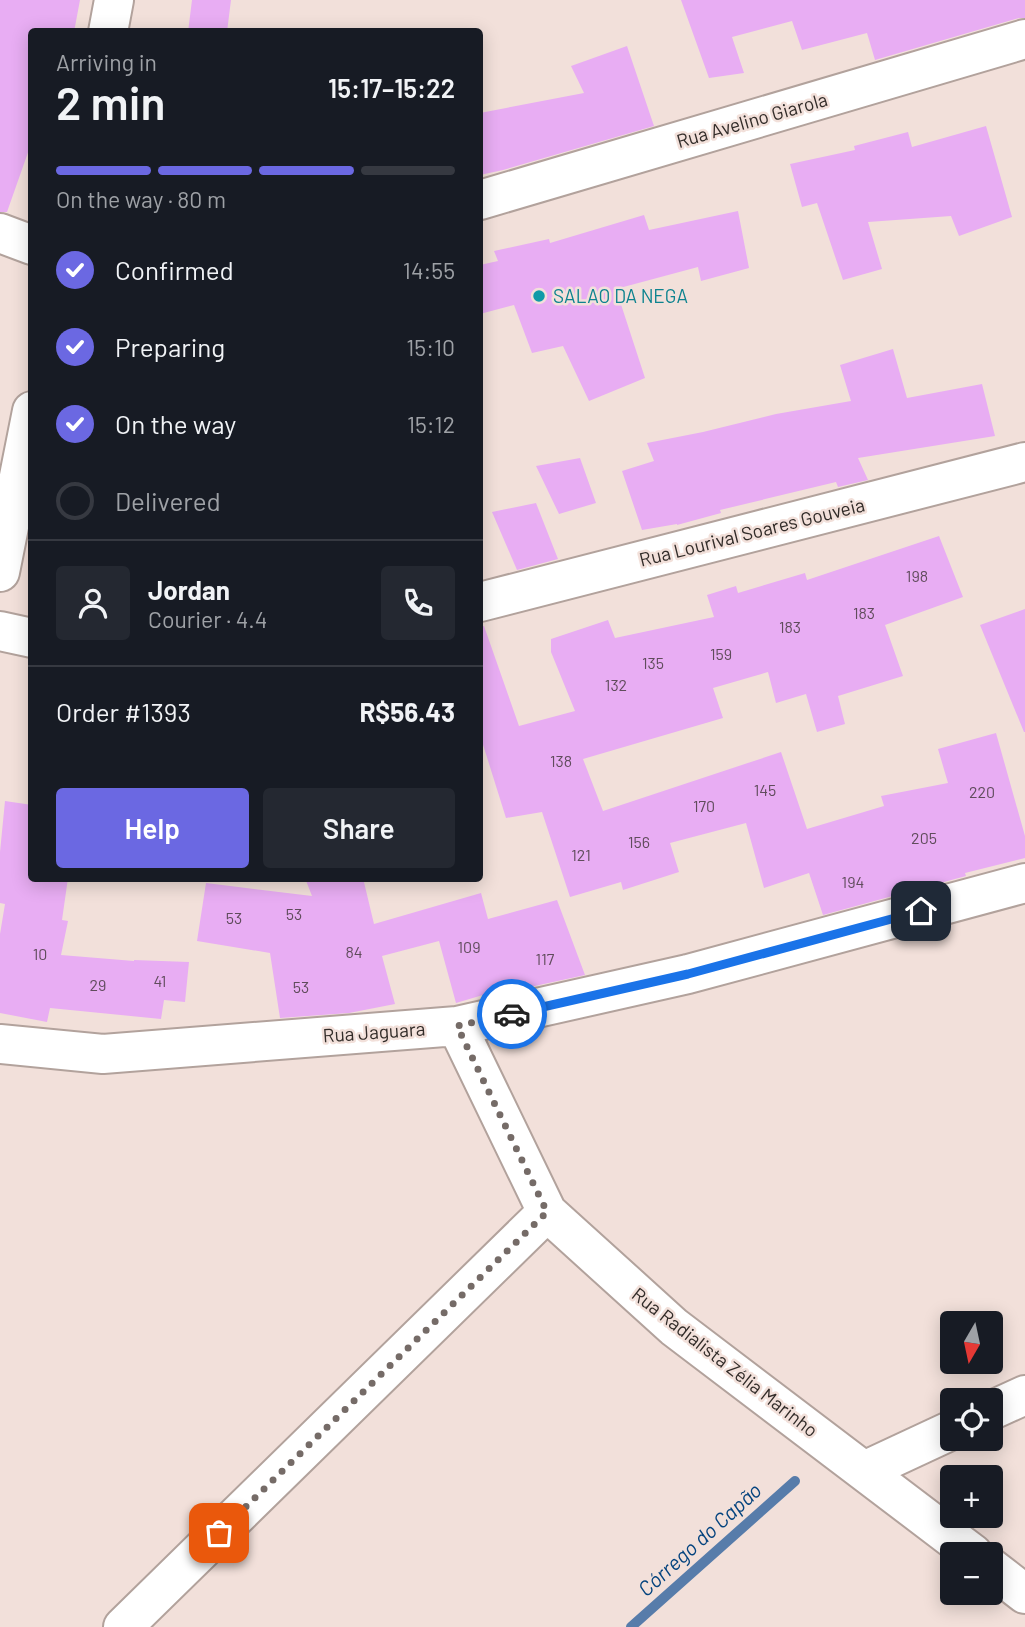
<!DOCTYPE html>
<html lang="en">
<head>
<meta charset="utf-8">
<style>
	:root { --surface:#171b24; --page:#242831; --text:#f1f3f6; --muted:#9ea1a6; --line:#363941; --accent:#6b68e2 }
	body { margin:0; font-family:Barlow,sans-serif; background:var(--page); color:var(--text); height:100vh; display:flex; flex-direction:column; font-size:26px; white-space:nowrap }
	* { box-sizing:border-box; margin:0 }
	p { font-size:23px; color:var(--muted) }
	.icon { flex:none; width:38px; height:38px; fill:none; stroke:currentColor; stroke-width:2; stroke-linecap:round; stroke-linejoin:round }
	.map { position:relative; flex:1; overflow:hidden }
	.panel { position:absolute; left:28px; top:28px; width:455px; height:854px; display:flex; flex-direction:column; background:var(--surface); border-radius:7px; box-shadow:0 4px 18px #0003 }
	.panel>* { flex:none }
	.needle { width:46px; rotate:189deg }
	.buttons { position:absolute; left:940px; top:1311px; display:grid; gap:14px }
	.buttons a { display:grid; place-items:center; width:63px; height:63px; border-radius:7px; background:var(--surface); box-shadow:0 4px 18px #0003; font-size:35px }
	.pin { position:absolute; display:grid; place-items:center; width:60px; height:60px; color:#fff; margin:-30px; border-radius:14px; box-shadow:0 4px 10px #0006 }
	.courier { position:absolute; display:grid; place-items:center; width:70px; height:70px; margin:-35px; border:5px solid #1a73e8; border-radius:50%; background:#fff; color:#222; box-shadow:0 2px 9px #0007 }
	.headline em { font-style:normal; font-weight:600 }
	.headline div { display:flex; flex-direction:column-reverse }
	.headline { display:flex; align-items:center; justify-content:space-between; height:119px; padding:0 28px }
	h1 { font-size:46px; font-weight:600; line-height:52px }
	.bar { display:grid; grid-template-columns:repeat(4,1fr); gap:10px 7px; align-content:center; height:84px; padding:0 28px }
	.bar i { height:9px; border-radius:5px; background:var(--line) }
	.bar .current { background:var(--accent) }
	.bar p { grid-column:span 4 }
	.line { display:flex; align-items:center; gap:18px; padding:0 28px; border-top:2px solid var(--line) }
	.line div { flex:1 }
	.round { display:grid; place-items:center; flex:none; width:74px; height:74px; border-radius:7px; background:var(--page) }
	ol { padding:0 28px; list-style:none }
	li { display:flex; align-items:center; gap:21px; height:77px }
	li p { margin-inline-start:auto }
	li .icon { padding:7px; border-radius:50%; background:var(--accent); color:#fff; stroke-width:4 }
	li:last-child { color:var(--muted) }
	li i { width:38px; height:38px; border:4px solid var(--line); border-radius:50% }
	.button { display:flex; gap:14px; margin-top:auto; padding:14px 28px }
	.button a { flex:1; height:80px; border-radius:7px; background:var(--accent); color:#fff; font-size:28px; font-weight:600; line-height:80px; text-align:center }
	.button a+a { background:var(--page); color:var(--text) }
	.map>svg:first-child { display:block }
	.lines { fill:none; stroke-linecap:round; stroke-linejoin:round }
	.stream { stroke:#577caa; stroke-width:10 }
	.building { fill:#e8adf3 }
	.minor-casing { stroke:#b2a29c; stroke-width:42 }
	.minor { stroke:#fff; stroke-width:38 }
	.done { stroke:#756b67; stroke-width:7; stroke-dasharray:0 12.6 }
	.route { stroke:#1a73e8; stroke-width:9 }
	.culture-dot { fill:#0f9aa8; stroke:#f2e0da; stroke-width:2.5 }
	.labels { text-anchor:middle; stroke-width:5; stroke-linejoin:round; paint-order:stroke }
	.number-label { font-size:16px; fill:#604c5c }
	.street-label { font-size:19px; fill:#322c29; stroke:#f2e0da }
	.culture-label { font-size:19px; fill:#0d838f; stroke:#f2e0da; text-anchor:start }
	.water-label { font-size:21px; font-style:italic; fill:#04437e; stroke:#f2e0da }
</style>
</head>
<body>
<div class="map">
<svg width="1025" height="1627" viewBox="0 0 1025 1627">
	<rect width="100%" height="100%" fill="#f2e0da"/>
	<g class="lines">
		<path class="stream" d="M 631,1627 L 795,1481"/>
	</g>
	<path class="building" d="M 0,0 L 80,0 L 74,32 L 32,32 L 32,141 L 7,212 L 0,212 Z
		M 192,0 L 231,0 L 227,32 L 188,32 Z
		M 681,0 L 1025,0 L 1025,18 L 1019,18 L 875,60 L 867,33 L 802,50 L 792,21 L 732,37 L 744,73 L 709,78 Z
		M 627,46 L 654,126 L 503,170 L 480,175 L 480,113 L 584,93 L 571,66 Z
		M 986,126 L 1012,217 L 959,236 L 951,216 L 868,222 L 882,269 L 843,280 L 817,203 L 802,207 L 790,164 L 855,150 L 854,146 L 908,132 L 912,147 Z
		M 738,211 L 749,268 L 701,281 L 698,267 L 616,289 L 645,378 L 589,401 L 563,346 L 532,353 L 514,305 L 480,314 L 480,265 L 498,261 L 494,251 L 549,239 L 550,243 L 644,215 L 649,230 Z
		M 893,349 L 907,398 L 982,384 L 995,436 L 858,458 L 868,480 L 838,487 L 836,482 L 720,510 L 721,513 L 677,525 L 677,524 L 642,530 L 622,471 L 654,461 L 647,443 L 703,432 L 776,414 L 851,401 L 840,365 Z
		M 580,458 L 596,503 L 559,514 L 536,466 Z
		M 536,503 L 558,559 L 517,570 L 492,512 Z
		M 939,536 L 963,597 L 885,625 L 903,676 L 838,696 L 845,724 L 817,732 L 806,694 L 776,703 L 768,672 L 713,688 L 723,718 L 583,759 L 603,811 L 781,752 L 807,829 L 884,806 L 881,796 L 948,783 L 938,749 L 996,733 L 1025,836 L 1025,858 L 965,873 L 966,876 L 823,915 L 809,873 L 764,888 L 746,823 L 670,843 L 679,872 L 623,890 L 621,882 L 570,897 L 542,812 L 506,818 L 480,735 L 480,627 L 484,626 L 519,726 L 575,711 L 551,652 L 551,639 L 608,620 L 615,638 L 714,617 L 707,595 L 736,586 L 738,593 L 805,573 L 807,580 Z
		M 1025,609 L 1025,732 L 1024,732 L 980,625 Z
		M 5,801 L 32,805 L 32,878 L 68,878 L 62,920 L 68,921 L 61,955 L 134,961 L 134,960 L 189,962 L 185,1002 L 164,1000 L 161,1019 L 50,1008 L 47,1022 L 0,1013 L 0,934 L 5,904 L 0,903 L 0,852 Z
		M 305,878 L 363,878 L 374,924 L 481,893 L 488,919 L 557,900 L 585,975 L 521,989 L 520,984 L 456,1003 L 439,941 L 382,956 L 395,1004 L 349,1013 L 280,1018 L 270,953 L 197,941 L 206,883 L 312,896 Z"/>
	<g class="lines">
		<g class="minor-casing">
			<path id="minor" d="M 108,32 L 114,0
				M 480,200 L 1025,39
				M 0,233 L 32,245
				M 0,572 L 32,411
				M 480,602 L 1025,462
				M 0,631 L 32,638
				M 457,1026 L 547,1212 L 674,1327 L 973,1554
				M 0,1044 L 103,1054 L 457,1026 L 688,974 L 1025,883
				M 990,1411 L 1025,1395
				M 864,1471 L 952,1430
				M 990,1567 L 1025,1594
				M 123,1627 L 547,1212"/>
		</g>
		<use href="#minor" class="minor"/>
	</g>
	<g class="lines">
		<path class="done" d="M 219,1533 L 547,1212 L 457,1026 L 512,1014"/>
		<path class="route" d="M 512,1014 L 688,974 L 921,911"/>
	</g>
	<circle class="culture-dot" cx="539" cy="296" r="7"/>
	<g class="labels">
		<g class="number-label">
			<text x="917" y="582">198</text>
			<text x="864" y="619">183</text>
			<text x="790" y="633">183</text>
			<text x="721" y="660">159</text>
			<text x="653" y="669">135</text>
			<text x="616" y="691">132</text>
			<text x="561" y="767">138</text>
			<text x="765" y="796">145</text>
			<text x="982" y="798">220</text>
			<text x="704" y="812">170</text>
			<text x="924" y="844">205</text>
			<text x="639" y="848">156</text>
			<text x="581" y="861">121</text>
			<text x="853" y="888">194</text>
			<text x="294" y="920">53</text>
			<text x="234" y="924">53</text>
			<text x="469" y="953">109</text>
			<text x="354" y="958">84</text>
			<text x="40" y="960">10</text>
			<text x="545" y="965">117</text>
			<text x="160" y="987">41</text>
			<text x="98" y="991">29</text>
			<text x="301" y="993">53</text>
		</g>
		<g class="street-label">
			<text transform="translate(752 120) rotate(-16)" y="7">Rua Avelino Giarola</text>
			<text transform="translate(752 532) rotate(-14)" y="7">Rua Lourival Soares Gouveia</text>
			<text transform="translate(374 1032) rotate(-4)" y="7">Rua Jaguara</text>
			<text transform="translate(725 1362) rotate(38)" y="7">Rua Radialista Zélia Marinho</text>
		</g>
		<g class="culture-label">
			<text x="553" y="303">SALAO DA NEGA</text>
		</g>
		<g class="water-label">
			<text transform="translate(700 1540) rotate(-42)" y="7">Córrego do Capão</text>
		</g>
	</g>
</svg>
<div class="buttons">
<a><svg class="needle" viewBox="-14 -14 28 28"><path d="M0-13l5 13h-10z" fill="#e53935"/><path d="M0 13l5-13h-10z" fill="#9ea1a6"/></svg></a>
<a><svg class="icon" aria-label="locate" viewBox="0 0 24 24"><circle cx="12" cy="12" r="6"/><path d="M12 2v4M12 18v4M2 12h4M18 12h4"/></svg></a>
<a>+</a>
<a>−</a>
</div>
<div class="pin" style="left:219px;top:1533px;background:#ea580c"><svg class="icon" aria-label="bag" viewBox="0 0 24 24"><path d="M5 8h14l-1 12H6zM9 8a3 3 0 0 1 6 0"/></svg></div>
<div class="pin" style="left:921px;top:911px;background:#1f2937"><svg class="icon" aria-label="home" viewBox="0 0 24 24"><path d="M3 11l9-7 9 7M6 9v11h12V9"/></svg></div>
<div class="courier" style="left:512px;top:1014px"><svg class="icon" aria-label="car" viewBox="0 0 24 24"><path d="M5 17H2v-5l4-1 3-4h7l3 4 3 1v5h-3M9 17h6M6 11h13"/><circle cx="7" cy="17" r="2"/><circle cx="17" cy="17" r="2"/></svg></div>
<section class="panel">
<div class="headline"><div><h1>2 min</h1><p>Arriving in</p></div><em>15:17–15:22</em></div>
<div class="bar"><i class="current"></i><i class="current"></i><i class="current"></i><i></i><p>On the way · 80 m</p></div>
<ol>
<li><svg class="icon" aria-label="check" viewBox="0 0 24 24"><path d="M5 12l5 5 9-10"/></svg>Confirmed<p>14:55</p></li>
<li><svg class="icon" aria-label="check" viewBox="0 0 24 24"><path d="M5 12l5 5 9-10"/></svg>Preparing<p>15:10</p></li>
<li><svg class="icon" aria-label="check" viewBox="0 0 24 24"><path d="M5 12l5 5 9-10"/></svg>On the way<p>15:12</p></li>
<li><i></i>Delivered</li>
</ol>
<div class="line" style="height:126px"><a class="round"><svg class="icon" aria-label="person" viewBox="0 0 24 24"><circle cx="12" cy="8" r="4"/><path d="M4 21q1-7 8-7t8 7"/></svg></a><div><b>Jordan</b><p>Courier · 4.4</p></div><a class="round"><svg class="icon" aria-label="phone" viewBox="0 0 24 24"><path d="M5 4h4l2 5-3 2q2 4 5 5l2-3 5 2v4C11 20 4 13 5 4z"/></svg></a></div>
<div class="line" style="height:91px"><div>Order #1393</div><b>R$56.43</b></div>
<div class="button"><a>Help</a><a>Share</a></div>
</section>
</div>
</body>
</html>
